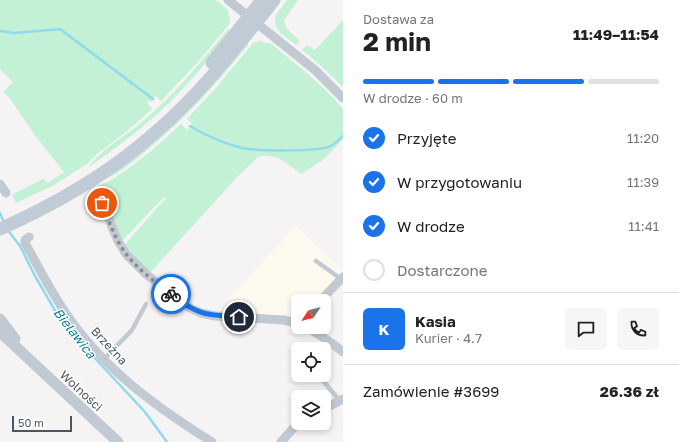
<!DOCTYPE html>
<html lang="pl">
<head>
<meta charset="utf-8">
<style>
	:root { --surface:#fff; --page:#f6f6f6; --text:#222; --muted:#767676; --line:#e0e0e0; --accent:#1a73e8 }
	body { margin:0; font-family:"Golos Text",sans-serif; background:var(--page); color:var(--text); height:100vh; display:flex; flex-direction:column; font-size:15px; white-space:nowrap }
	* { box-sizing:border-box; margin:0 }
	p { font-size:13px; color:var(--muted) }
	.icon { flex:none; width:22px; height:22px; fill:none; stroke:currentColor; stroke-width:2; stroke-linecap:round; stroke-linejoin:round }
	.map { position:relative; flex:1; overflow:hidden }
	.details { display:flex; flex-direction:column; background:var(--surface); width:336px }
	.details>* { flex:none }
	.needle { width:26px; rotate:234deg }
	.buttons { position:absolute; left:291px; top:294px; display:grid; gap:8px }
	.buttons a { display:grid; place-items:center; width:40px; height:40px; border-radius:6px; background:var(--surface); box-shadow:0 2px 6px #0003; font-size:20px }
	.scale { position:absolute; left:12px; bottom:10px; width:60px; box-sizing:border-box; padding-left:4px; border:2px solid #4a5661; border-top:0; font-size:11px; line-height:14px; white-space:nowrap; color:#4a5661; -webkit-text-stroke:3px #fff; paint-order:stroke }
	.pin { position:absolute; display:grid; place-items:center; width:34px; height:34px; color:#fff; margin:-17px; border:2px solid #fff; border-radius:50%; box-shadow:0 1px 4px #0007 }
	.courier { position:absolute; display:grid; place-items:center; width:40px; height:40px; margin:-20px; border:3px solid #1a73e8; border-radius:50%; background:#fff; color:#222; box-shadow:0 1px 5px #0007 }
	.head em { font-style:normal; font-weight:700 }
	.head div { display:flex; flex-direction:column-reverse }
	.head { display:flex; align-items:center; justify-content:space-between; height:68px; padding:0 20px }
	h1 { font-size:26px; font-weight:700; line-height:30px }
	.bar { display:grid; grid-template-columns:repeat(4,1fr); gap:6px 4px; align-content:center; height:48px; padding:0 20px }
	.bar i { height:5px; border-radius:3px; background:var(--line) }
	.bar .active { background:var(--accent) }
	.bar p { grid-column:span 4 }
	.line { display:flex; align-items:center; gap:10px; padding:0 20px; border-top:1px solid var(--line) }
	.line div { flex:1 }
	.round { display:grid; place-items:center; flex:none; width:42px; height:42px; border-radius:6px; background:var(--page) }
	ol { padding:0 20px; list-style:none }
	li { display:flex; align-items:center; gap:12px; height:44px }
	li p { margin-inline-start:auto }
	li .icon { padding:4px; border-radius:50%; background:var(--accent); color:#fff; stroke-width:4 }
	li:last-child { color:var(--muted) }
	li i { width:22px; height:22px; border:2px solid var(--line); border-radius:50% }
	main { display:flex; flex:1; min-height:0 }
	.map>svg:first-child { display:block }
	.commercial { fill:#fdf9ef }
	.green { fill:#c3f1d5 }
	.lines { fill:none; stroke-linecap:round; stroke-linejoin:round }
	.stream { stroke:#90daee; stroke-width:2.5 }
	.service { stroke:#c1cad2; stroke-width:4.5 }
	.minor { stroke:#c1cad2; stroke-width:9 }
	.tertiary { stroke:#c1cad2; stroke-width:11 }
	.secondary { stroke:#c1cbd6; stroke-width:13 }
	.done { stroke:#868d94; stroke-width:4; stroke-dasharray:0 7.2 }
	.route { stroke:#1a73e8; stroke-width:5 }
	.labels { text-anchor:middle; stroke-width:3; stroke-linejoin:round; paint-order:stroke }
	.street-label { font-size:12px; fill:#4a5661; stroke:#fff }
	.water-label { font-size:13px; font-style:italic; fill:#0c7c9b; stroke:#fff }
</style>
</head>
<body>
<main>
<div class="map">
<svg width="343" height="442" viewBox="0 0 343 442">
	<rect width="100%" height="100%" fill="#f5f3f3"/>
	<path class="commercial" d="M 296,225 L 343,271 L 313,301 L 298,301 L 298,312 L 294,313 L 278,315 L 218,311 Z"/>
	<path class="green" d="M 0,0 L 216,0 L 228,10 L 230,23 L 197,63 L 161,101 L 156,96 L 151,102 L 148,100 L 147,102 L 152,109 L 127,131 L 97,154 L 87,164 L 54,185 L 16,203 L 12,195 L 13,194 L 43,179 L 48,183 L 64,172 L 37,138 L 8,96 L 3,92 L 13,82 L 0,69 Z
		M 287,0 L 298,0 L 284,20 L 286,28 L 300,41 L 296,45 L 279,32 L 280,31 L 276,27 L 275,16 Z
		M 343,20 L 343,87 L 319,64 L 302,50 L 307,45 L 315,50 Z
		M 228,29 L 232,31 C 212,55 192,80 169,103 C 145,127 117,147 89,167 C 102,148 126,136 143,121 C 175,94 201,62 228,29 Z
		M 262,41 L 263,43 L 270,43 C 296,64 322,84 343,109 L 343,139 L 323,160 L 301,174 C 289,165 274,151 258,157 L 237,177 L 149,274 L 125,248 L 126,243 L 166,198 L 164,197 L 122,241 L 116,235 L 96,187 L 113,179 L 125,171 L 150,152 L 181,124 L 187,130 L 192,124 L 187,119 L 215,89 L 254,42 Z
		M 248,43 L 248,45 C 217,83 184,120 146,151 C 131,163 118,175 100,181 Z"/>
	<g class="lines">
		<path class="stream" d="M 0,31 L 14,33 L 60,29 L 153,99
			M 190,126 C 205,135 226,144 242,148 C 257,151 319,152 331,146 C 336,143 340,139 343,136
			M 0,213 L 4,223
			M 7,229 L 20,246 L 35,276 L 57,314 L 78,340 L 145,412 L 167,442"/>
		<path class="service" d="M 316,261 L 341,279
			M 104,359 L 132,330 L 146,304
			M 320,377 L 340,401"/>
		<path class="minor" d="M 228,0 L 315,70 L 343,98
			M 0,184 L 6,193
			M 102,203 L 118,241 L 126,254 L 147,275 L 190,308 L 201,313 L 215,316 L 283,320 L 298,323
			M 29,237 L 25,240 L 25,243 C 38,266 50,290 65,312 C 102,368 156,407 212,442
			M 320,301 L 343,277
			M 307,327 L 333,344 L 343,352
			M 324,409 L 343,399
			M 281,442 L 298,423"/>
		<path class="tertiary" d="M 0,319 L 15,339
			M 0,332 L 118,442"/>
		<path class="secondary" d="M 212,63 L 262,0
			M 0,229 C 54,205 105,176 150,137 C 197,98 236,48 274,0"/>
	</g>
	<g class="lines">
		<path class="done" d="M 102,203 C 108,218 113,234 122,248 C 134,267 154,281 171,294"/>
		<path class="route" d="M 171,294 C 199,316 206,315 239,317"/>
	</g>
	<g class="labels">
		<g class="street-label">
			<text transform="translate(109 346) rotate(47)" y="4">Brzeżna</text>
			<text transform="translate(81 391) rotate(43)" y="4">Wolności</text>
		</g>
		<g class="water-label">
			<text transform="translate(75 333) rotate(52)" y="5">Bielawica</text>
		</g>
	</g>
</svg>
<div class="buttons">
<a><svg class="needle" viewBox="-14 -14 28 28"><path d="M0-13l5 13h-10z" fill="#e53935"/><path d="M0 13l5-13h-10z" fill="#767676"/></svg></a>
<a><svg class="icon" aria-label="locate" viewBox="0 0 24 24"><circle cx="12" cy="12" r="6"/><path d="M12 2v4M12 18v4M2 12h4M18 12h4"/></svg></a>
<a><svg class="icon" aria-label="layers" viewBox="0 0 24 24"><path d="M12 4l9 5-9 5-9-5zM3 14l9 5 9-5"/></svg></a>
</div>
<div class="scale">50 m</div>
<div class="pin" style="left:102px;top:203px;background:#ea580c"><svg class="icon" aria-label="bag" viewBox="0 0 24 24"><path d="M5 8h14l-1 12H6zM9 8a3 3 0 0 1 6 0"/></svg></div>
<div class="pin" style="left:239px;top:317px;background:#1f2937"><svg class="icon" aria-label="home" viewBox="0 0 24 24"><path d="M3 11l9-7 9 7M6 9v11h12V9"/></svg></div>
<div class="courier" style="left:171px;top:294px"><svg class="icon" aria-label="bike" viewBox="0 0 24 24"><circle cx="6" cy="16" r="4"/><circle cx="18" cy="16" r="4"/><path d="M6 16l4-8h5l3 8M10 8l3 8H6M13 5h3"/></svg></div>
</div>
<section class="details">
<div class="head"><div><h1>2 min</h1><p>Dostawa za</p></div><em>11:49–11:54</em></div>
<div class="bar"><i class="active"></i><i class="active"></i><i class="active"></i><i></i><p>W drodze · 60 m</p></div>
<ol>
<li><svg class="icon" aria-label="check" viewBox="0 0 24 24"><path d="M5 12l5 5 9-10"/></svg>Przyjęte<p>11:20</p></li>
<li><svg class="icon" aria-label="check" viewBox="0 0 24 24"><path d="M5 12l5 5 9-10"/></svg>W przygotowaniu<p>11:39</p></li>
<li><svg class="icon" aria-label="check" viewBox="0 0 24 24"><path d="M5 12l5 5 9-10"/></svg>W drodze<p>11:41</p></li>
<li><i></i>Dostarczone</li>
</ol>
<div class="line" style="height:72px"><b class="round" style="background:var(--accent);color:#fff">K</b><div><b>Kasia</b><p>Kurier · 4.7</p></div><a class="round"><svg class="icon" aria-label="chat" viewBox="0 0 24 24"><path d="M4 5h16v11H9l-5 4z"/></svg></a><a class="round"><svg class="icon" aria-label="phone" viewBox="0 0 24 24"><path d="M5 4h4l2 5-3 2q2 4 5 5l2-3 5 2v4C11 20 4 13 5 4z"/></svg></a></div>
<div class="line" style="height:52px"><div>Zamówienie #3699</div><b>26.36 zł</b></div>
</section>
</main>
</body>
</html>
